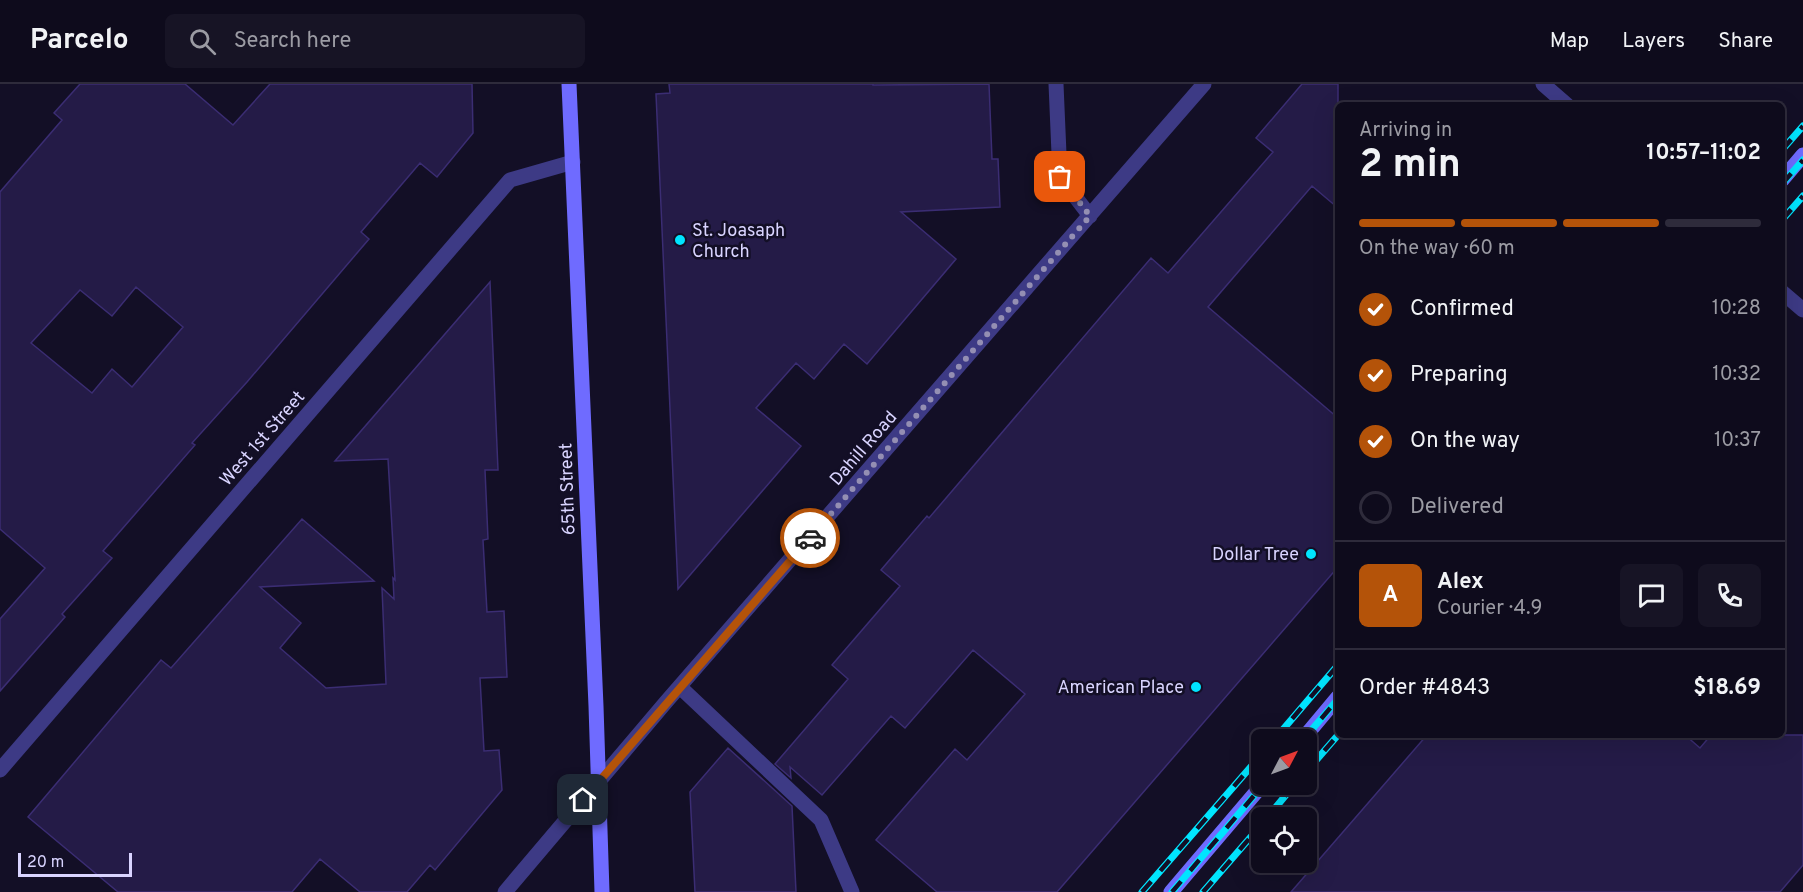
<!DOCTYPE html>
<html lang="en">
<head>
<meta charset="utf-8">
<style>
	:root { --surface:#0e0b1c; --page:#171425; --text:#f1f3f6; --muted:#9b9ba3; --line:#2e2b3b; --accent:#b45309 }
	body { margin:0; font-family:Overpass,sans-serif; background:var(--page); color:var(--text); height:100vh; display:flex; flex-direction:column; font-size:22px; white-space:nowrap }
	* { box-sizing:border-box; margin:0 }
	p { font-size:20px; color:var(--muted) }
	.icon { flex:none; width:33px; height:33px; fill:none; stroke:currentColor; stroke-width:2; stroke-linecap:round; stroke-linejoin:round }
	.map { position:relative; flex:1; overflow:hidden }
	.drawer { position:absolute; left:1335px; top:18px; width:450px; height:636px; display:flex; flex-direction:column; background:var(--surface); border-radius:9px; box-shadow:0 6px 24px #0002,0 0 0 2px var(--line) }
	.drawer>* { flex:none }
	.needle { width:39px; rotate:49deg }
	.fabs { position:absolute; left:1251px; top:645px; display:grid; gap:12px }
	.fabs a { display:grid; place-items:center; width:66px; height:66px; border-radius:9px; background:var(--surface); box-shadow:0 6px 24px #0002,0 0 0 2px var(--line); font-size:30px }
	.scale { position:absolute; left:18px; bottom:15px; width:114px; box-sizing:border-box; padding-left:6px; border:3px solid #d9d4ff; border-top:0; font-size:16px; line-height:21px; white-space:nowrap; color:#d9d4ff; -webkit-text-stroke:4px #130f26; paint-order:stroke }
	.pin { position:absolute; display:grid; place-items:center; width:51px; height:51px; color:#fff; margin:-26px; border-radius:12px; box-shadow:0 3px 9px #0006 }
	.courier { position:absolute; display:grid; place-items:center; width:60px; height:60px; margin:-30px; border:4px solid #b45309; border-radius:50%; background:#fff; color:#222; box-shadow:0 2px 8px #0007 }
	.overview em { font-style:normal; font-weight:700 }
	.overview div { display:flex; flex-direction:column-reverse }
	.overview { display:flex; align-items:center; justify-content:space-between; height:102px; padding:0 24px }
	h1 { font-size:39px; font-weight:700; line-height:45px }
	.bar { display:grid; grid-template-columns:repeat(4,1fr); gap:9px 6px; align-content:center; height:72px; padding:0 24px }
	.bar i { height:8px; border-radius:4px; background:var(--line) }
	.bar .on { background:var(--accent) }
	.bar p { grid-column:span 4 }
	.line { display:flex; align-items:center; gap:15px; padding:0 24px; border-top:2px solid var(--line) }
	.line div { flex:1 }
	.round { display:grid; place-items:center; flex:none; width:63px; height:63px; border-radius:9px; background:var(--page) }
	ol { padding:0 24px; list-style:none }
	li { display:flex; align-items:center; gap:18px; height:66px }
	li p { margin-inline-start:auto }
	li .icon { padding:6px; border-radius:50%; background:var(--accent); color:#fff; stroke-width:4 }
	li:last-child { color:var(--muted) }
	li i { width:33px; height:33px; border:3px solid var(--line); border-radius:50% }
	header { display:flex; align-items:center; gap:36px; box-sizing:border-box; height:84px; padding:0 30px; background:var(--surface); border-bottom:2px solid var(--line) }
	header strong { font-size:28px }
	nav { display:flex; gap:33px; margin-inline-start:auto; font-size:21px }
	.search { width:420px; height:54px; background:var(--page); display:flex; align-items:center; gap:15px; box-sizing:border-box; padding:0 21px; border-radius:9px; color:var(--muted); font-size:22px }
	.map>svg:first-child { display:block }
	.building { fill:#241b47; stroke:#3b2d73; stroke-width:1.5; fill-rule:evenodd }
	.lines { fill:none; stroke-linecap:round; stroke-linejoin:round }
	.lane { stroke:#3d3a85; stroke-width:15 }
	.street { stroke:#3d3a85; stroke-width:15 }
	.secondary { stroke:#6f6bff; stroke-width:15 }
	.rail-casing { stroke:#00e5ff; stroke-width:7 }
	.rail { stroke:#130f26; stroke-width:4.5; stroke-dasharray:14; stroke-linecap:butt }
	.done { stroke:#948fb3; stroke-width:6; stroke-dasharray:0 10.8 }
	.route { stroke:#b45309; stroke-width:8 }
	.poi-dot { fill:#00e5ff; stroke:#130f26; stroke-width:2 }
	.labels { text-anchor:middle; stroke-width:5; stroke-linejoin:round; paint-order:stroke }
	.poi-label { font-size:18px; fill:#d9d4ff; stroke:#130f26; text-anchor:end }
	.street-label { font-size:18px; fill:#d9d4ff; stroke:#130f26 }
</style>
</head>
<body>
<header>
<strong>Parcelo</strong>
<div class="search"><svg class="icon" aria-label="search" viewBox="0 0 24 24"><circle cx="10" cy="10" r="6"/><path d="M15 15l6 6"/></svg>Search here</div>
<nav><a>Map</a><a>Layers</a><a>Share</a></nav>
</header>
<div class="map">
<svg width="1803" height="808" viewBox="0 0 1803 808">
	<rect width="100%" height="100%" fill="#130f26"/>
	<path class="building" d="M 80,0 L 185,0 L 233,41 L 270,0 L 472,0 L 473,49 L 437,93 L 420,79 L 361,148 L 369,155 L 247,298 L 192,359 L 195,361 L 103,467 L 112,474 L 62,530 L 65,533 L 0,607 L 0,535 L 45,484 L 0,445 L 0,108 L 62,36 L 54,29 ZM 136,203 L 183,243 L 132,303 L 112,285 L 92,309 L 31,259 L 80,206 L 112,232 Z
		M 669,0 L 873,0 L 873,1 L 989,0 L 992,75 L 998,75 L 1000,123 L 901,128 L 956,175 L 867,280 L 844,260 L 814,295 L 796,279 L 756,324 L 801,362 L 678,505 L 656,10 L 670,9 Z
		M 1302,0 L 1338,0 L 1338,124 L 1312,102 L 1208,223 L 1338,334 L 1338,483 L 1057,808 L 937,808 L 876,756 L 955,665 L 967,676 L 1025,610 L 973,566 L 905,644 L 891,632 L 822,711 L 790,683 L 791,694 L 775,680 L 848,595 L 832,581 L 900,502 L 881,486 L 927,432 L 929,434 L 1151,174 L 1168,189 L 1273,68 L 1256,54 Z
		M 490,198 L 498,386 L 485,386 L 488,455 L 483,456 L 487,528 L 504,527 L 507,593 L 480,594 L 484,667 L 499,666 L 502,706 L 435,786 L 430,781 L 407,808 L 360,808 L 320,775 L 292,808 L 118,808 L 28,733 L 161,576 L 171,584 L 302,435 L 374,497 L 260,503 L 301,539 L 280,564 L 326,604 L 386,600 L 382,504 L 394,515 L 393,494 L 395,496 L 388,375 L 335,377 Z
		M 1427,651 L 1685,651 L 1700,664 L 1711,651 L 1803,651 L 1803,781 L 1780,808 L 1291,808 Z
		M 728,664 L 792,722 L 796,808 L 695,808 L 690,708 Z"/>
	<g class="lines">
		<path class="lane" d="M 680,603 L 821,736 L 852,808"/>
		<path class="street" d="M 1056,0 L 1060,93 L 1090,132
			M 1543,0 L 1567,21
			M 1782,208 L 1803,226
			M 0,686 L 510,96 L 573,78
			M 505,808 L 666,618 L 1204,0"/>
		<path class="secondary" d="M 569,0 L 596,622 L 602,808
			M 1782,96 L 1803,71
			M 1302,656 L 1338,613
			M 1171,808 L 1263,700"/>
		<g class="rail-casing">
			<path id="rail" d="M 1782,66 L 1803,42
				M 1782,100 L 1803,76
				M 1782,136 L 1803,112
				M 1274,656 L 1338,581
				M 1303,656 L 1338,615
				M 1306,688 L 1338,651
				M 1267,734 L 1295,700
				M 1142,808 L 1262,670
				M 1172,808 L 1264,700
				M 1203,808 L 1262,740"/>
		</g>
		<use href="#rail" class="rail"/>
	</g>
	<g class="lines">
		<path class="done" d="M 810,454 L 1090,132 L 1060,93"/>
		<path class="route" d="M 583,716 L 810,454"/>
	</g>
	<g class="poi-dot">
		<circle cx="680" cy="156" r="6"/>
		<circle cx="1311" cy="470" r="6"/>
		<circle cx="1196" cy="603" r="6"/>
	</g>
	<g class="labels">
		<g class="poi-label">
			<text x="692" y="152" text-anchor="start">St. Joasaph<tspan x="692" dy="21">Church</tspan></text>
			<text x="1299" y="476">Dollar Tree</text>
			<text x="1184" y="609">American Place</text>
		</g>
		<g class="street-label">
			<text transform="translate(262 354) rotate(-49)" y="6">West 1st Street</text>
			<text transform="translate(863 364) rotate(-49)" y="6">Dahill Road</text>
			<text transform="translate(567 405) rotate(-92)" y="6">65th Street</text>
		</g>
	</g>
</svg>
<div class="fabs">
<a><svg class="needle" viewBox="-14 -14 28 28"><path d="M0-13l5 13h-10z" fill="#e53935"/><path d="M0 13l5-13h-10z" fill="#9b9ba3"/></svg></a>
<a><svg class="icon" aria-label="locate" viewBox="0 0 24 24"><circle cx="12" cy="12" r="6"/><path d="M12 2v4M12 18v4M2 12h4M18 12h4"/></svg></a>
</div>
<div class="scale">20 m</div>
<div class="pin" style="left:1060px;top:93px;background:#ea580c"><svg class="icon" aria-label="bag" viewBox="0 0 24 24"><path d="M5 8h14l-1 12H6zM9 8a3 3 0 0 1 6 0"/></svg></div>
<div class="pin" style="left:583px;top:716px;background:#1f2937"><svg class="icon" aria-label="home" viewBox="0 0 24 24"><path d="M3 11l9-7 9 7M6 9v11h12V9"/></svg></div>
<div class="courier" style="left:810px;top:454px"><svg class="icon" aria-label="car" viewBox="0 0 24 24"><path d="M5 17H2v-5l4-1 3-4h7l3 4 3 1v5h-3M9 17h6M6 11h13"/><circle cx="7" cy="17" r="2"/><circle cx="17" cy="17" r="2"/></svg></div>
<section class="drawer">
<div class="overview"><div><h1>2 min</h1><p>Arriving in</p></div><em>10:57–11:02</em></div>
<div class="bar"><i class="on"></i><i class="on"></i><i class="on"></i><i></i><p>On the way · 60 m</p></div>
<ol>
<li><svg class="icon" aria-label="check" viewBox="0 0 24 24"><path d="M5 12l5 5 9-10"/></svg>Confirmed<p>10:28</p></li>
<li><svg class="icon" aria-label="check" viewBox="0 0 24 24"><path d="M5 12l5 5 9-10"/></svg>Preparing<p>10:32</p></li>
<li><svg class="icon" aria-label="check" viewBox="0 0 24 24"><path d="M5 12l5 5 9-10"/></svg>On the way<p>10:37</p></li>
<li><i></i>Delivered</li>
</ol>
<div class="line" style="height:108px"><b class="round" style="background:var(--accent);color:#fff">A</b><div><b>Alex</b><p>Courier · 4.9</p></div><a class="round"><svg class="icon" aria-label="chat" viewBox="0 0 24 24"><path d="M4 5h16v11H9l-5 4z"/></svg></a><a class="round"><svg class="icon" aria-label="phone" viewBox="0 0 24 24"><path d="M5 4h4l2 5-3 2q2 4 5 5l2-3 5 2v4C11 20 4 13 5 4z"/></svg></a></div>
<div class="line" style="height:78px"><div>Order #4843</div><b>$18.69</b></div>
</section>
</div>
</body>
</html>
